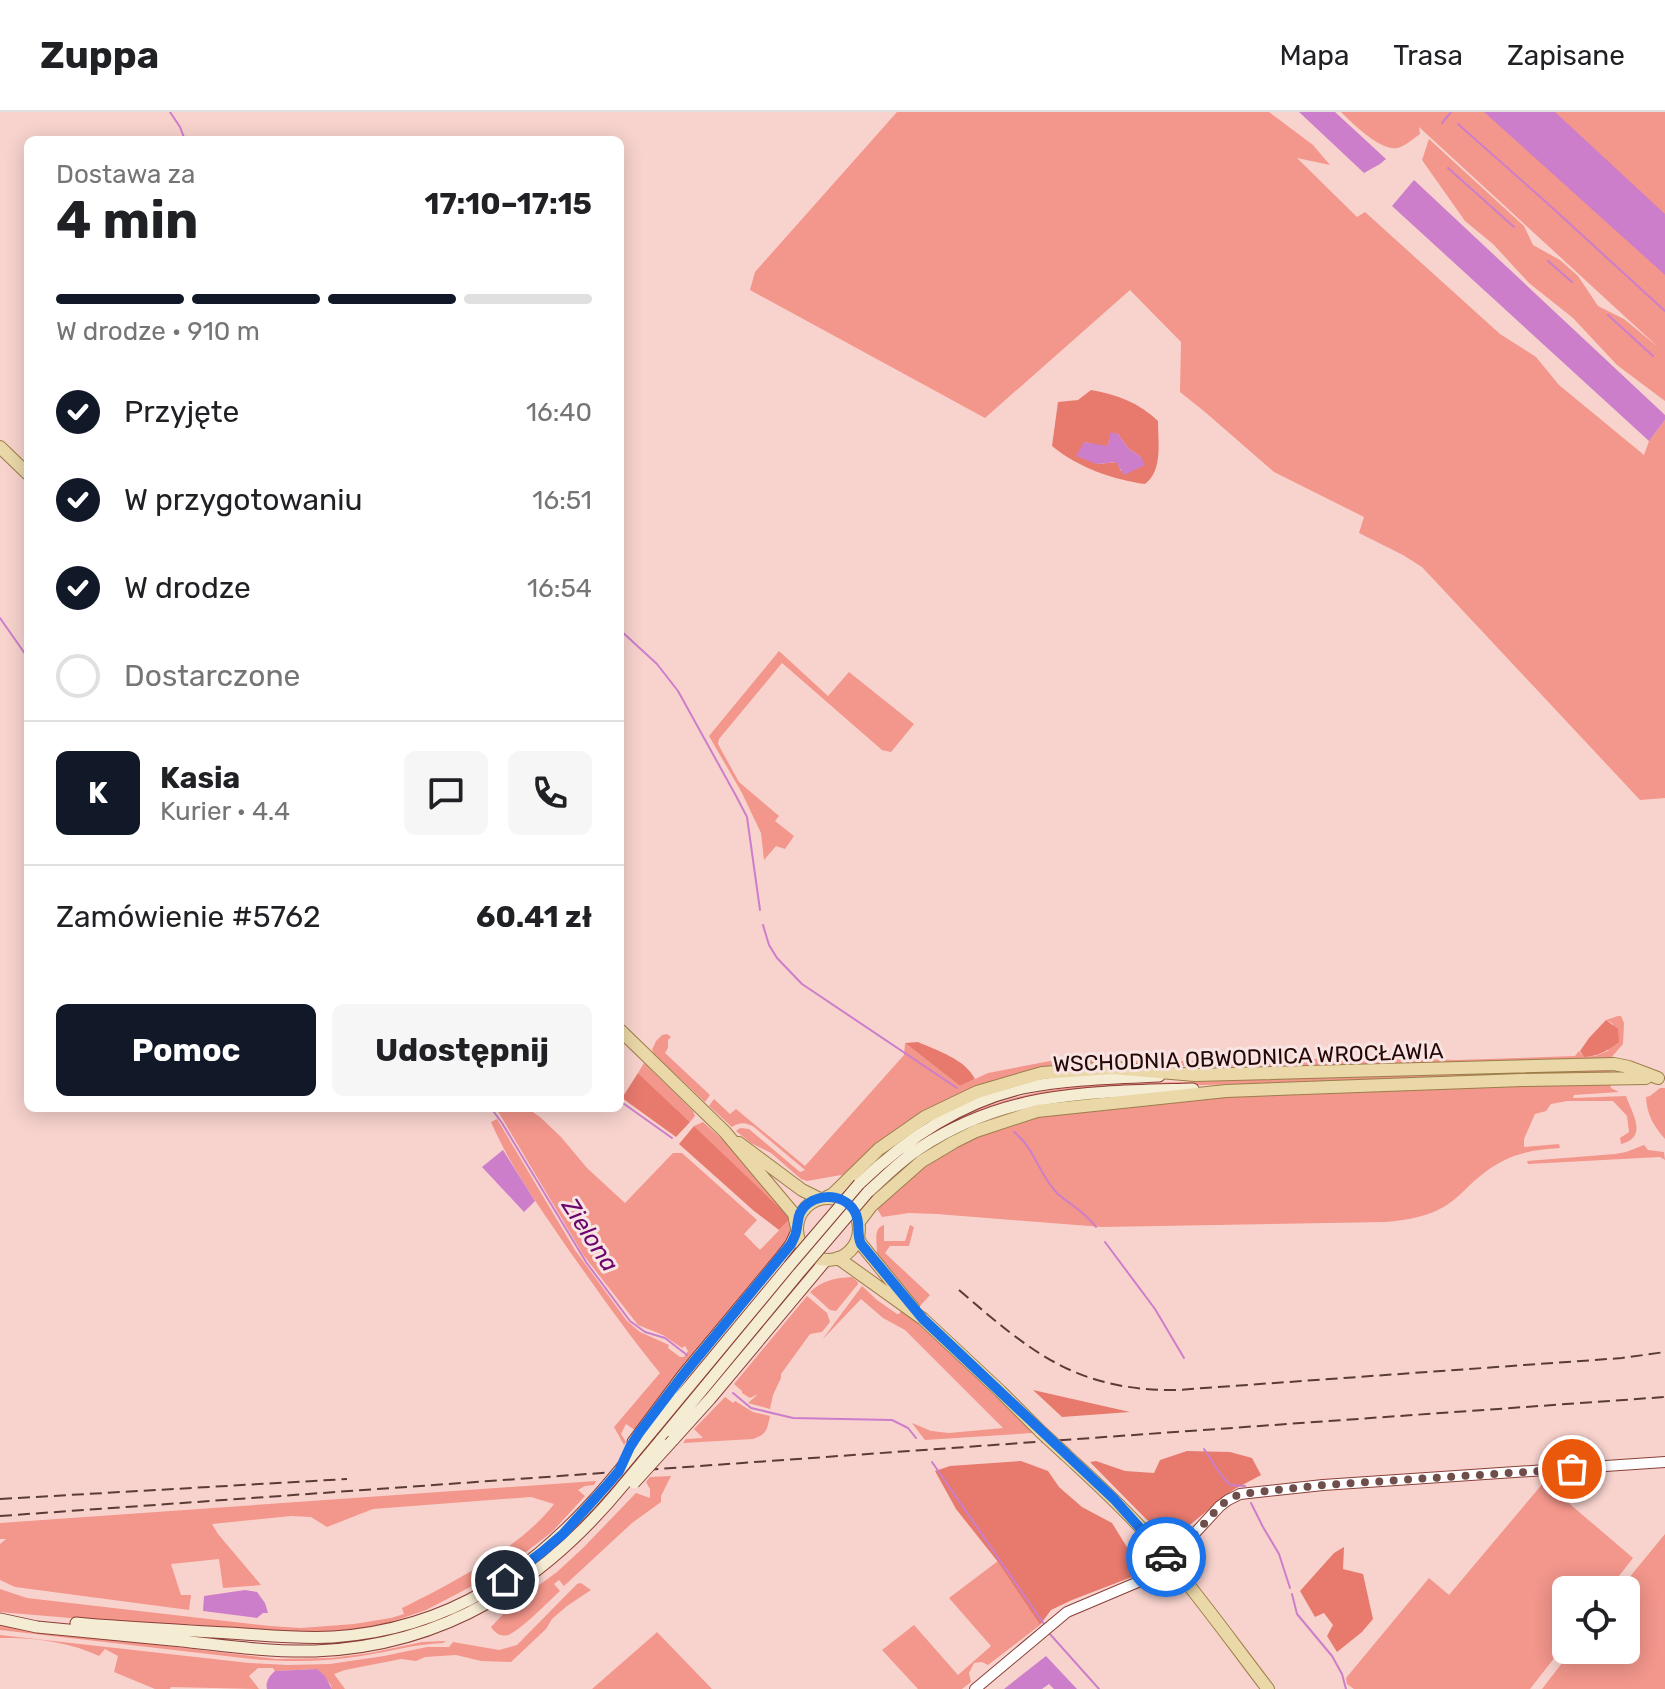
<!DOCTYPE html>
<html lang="pl">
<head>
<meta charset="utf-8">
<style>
	:root { --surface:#fff; --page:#f6f6f6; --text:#202124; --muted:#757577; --line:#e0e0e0; --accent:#111827 }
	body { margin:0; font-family:Rubik,sans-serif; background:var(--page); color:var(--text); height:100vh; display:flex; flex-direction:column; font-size:30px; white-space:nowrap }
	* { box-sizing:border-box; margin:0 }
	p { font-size:26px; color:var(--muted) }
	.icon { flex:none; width:44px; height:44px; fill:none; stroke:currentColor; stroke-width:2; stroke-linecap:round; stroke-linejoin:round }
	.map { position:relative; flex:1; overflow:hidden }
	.sheet { position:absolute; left:24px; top:24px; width:600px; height:976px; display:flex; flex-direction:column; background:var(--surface); border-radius:12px; box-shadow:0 4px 20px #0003 }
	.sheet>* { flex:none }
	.fabs { position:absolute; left:1552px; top:1464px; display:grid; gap:16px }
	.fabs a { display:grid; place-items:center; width:88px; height:88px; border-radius:12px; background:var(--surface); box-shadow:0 4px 20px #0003; font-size:40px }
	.pin { position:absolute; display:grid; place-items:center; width:68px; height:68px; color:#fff; margin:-34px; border:4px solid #fff; border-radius:50%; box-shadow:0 2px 8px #0007 }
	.courier { position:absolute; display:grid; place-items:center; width:80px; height:80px; margin:-40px; border:6px solid #1a73e8; border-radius:50%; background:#fff; color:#222; box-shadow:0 2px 10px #0007 }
	.head em { font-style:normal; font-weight:700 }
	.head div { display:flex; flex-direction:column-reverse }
	.head { display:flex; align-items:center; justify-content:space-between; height:136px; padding:0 32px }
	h1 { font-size:52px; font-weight:700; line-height:60px }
	.bar { display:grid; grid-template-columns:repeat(4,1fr); gap:12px 8px; align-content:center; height:96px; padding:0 32px }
	.bar i { height:10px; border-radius:6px; background:var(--line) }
	.bar .on { background:var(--accent) }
	.bar p { grid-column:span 4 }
	.line { display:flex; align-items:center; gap:20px; padding:0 32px; border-top:2px solid var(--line) }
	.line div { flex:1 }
	.round { display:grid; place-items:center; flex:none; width:84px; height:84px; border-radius:12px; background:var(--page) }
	ol { padding:0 32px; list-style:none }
	li { display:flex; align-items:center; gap:24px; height:88px }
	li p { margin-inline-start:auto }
	li .icon { padding:8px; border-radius:50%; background:var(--accent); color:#fff; stroke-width:4 }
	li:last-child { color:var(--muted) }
	li i { width:44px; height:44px; border:4px solid var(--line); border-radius:50% }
	.button { display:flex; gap:16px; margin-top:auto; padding:16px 32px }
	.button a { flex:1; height:92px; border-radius:12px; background:var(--accent); color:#fff; font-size:32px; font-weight:700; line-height:92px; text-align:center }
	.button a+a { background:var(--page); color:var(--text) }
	header { display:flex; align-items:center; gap:48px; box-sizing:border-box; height:112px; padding:0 40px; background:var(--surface); border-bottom:2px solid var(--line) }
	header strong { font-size:38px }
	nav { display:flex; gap:44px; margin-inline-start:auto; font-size:28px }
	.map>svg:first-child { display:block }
	.green { fill:#f3968b }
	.forest { fill:#e77a6d; fill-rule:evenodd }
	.water { fill:#cc7eca }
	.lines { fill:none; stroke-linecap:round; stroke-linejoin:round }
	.stream { stroke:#cc7eca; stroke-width:2 }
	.tertiary-casing { stroke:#8a3f37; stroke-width:12 }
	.secondary-casing { stroke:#8a3f37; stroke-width:13 }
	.primary-casing { stroke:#9d7e4a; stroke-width:14 }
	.tertiary { stroke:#fff; stroke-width:10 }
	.secondary { stroke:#f5ecd4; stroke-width:11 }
	.primary { stroke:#ebd8a9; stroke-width:12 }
	.rail { stroke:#5b3b38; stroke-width:2; stroke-dasharray:12 6; stroke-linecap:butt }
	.secondary-bridge-casing { stroke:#8a3f37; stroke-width:13; stroke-linecap:butt }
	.primary-bridge-casing { stroke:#9d7e4a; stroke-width:14; stroke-linecap:butt }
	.secondary-bridge { stroke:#f5ecd4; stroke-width:11 }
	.primary-bridge { stroke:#ebd8a9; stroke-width:12 }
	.done { stroke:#6f4e4b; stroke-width:8; stroke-dasharray:0 14.4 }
	.route { stroke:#1a73e8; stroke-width:10 }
	.labels { text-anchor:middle; stroke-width:6; stroke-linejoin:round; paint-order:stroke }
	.street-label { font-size:22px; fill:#250705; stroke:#f8e5e3 }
	.water-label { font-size:24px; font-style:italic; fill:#6b046c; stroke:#f8e5e3 }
</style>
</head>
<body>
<header>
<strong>Zuppa</strong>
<nav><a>Mapa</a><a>Trasa</a><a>Zapisane</a></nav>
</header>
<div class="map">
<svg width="1665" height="1577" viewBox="0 0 1665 1577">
	<rect width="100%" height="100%" fill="#f8d3ce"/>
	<path class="green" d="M 897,0 L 1269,0 L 1313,33 L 1330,53 L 1297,46 L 1357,105 L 1365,100 L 1500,222 L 1536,245 L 1559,273 L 1644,343 L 1649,329 L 1665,308 L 1665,686 L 1640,688 L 1422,455 L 1403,443 L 1359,421 L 1364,405 L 1274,360 L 1205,300 L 1180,280 L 1181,230 L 1130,178 L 985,306 L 750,178 L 755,160 Z
		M 1341,0 L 1665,0 L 1665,289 L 1617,253 L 1573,206 L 1529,171 L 1493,132 L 1465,109 L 1422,48 L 1429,27 L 1524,114 L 1533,133 L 1560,148 L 1578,164 L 1598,194 L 1624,207 L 1658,235 L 1419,15 L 1420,22 C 1414,26 1404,35 1397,36 C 1380,39 1352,11 1341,0 Z
		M 779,539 L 828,584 L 849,560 L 914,612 L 891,640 L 882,638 L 782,551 L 719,627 L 718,632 L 739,670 L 779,704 L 775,709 L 794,724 L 785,737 L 776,734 L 764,748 L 761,721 L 742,681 L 709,624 Z
		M 1618,904 L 1621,904 L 1624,911 L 1623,932 L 1610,947 L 1240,956 L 1144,953 L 986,972 L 844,1065 L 841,1063 L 807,1069 L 801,1067 L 771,1041 L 751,1031 L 736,1019 L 740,1016 L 749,1017 L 800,1060 L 805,1058 L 754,1015 C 745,1010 740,1010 732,1015 L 709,994 L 714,987 L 730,1002 L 736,997 L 805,1054 L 904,943 L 905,931 L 960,974 L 988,961 L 1066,946 L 1105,949 L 1274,949 L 1354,945 L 1456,948 L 1575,944 L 1579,939 L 1584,945 L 1595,944 L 1608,939 L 1613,912 L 1606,908 Z
		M 667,922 L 671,925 L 668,928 L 668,936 L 665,941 L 710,983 L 705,990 L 654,942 L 652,938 L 656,929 L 662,923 Z
		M 644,951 L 693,999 L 695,1004 L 690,1010 L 638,961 Z
		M 1609,957 L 1610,960 L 1487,963 L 1430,968 L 1158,974 L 1080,977 L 1046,981 L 993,995 L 865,1078 L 863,1075 C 875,1064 886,1052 900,1042 C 967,992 1031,976 1114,972 Z
		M 1610,972 L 1611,976 L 1619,980 L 1574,983 L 1573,986 L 1626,984 C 1633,1003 1648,1025 1621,1032 L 1620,1026 L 1629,1020 L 1627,1004 L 1613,989 L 1567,989 L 1551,992 L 1546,999 L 1535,1002 L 1524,1027 L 1524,1035 L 1559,1032 L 1560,1036 C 1527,1038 1505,1043 1479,1065 C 1469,1073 1461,1083 1451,1090 C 1433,1104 1408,1108 1386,1110 L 1102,1115 L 937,1102 L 909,1101 L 882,1105 L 876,1095 L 907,1065 L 973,1024 L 1040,1002 L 1216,984 L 1358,978 Z
		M 1660,976 L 1665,976 L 1665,1027 C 1653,1013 1647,1003 1646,985 L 1650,984 Z
		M 496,996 L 527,996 L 540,1005 L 561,1025 L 587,1056 L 625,1091 L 673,1041 L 682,1041 L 757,1108 L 744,1122 L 760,1138 L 787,1110 L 788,1105 L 694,1014 L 703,1010 L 735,1039 L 791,1106 L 790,1125 L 636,1319 L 626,1312 L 621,1322 L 626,1330 L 624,1333 L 614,1315 L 660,1261 C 627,1221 598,1179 568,1137 C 540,1096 511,1056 491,1010 L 497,1007 L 575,1138 L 627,1209 L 640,1220 L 669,1233 L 668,1236 L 680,1245 L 684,1245 L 688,1239 L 685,1234 L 682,1236 L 663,1223 L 638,1213 L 584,1144 Z
		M 1644,1033 L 1648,1038 L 1664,1040 L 1665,1048 L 1660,1045 L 1528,1052 L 1527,1049 L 1615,1042 L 1626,1040 Z
		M 884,1113 L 884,1129 L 905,1129 L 910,1113 L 914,1115 L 909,1134 L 890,1134 L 885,1141 L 930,1183 L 920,1194 L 875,1142 L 877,1140 C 877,1130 873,1116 884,1113 Z
		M 852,1165 L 858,1170 L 858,1172 L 836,1199 L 830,1198 L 810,1180 C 823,1168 835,1166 852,1165 Z
		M 862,1174 L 877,1188 L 897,1202 L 899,1202 L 901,1199 L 906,1202 L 937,1227 L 1033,1321 L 925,1328 L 912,1311 L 931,1319 L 949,1321 L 1003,1316 L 905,1218 L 883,1206 L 861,1187 L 822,1228 Z
		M 807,1184 L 827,1201 L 830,1210 L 822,1220 L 810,1222 L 781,1262 L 781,1266 L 773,1283 L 770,1297 L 748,1291 L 758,1282 L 750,1286 L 742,1281 L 742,1279 L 734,1272 Z
		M 725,1285 L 733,1291 L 735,1289 L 753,1300 L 770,1304 C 767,1318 767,1322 753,1327 L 683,1331 L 686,1327 L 703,1326 L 694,1317 Z
		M 671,1364 L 661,1384 L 661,1390 L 632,1411 L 564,1474 L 559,1468 L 554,1472 L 560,1479 C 549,1489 520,1519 508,1523 C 500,1525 495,1521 491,1515 L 512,1493 L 557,1460 L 582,1437 L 636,1381 L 650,1386 L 650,1377 L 646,1370 L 650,1365 Z
		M 596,1369 L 594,1373 L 585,1374 L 578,1378 L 585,1384 L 552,1420 L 501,1459 L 426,1498 L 391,1510 L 343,1520 L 264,1521 L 188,1512 L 187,1516 L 0,1500 L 0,1477 L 27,1486 L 270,1514 L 301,1516 L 354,1512 L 391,1506 L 404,1502 L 402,1496 C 449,1473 523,1434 554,1392 L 531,1385 L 373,1397 L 327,1415 L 311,1405 L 291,1404 L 212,1412 L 218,1422 L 261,1473 L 223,1476 L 219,1447 L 171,1452 L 181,1483 L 191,1483 L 189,1498 L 15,1475 L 0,1468 L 0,1432 L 6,1427 L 0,1427 L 0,1411 Z
		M 1544,1370 L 1633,1446 L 1608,1478 L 1566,1478 L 1566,1531 L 1530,1577 L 1354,1577 L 1347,1572 L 1346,1566 L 1429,1466 L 1449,1483 Z
		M 1665,1422 L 1665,1577 L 1542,1577 L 1572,1538 L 1626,1538 L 1626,1478 L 1619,1478 Z
		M 998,1449 L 1040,1513 L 988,1553 L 982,1550 L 974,1551 L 969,1561 L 971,1570 L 962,1577 L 918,1577 L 882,1538 L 914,1513 L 958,1563 L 991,1534 L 949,1486 Z
		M 581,1471 L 591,1478 L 567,1494 L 552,1507 L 546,1517 L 511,1550 L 481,1549 L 456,1543 L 425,1545 L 416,1549 L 401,1547 L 345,1558 L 334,1562 L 345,1577 L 332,1577 L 331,1573 L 317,1557 L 275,1559 L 273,1556 L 258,1556 L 249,1564 L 259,1577 L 171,1575 L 170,1577 L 155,1577 L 114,1560 L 118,1544 L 105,1537 L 99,1544 C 71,1530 31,1525 0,1526 L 0,1523 L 249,1551 L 288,1553 L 330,1552 L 384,1544 L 427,1535 L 449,1535 L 453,1530 L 499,1538 L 517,1533 L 577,1472 Z
		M 0,1514 L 277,1547 L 331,1546 L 370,1541 L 422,1530 L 446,1529 L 443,1531 C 414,1532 388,1540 361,1544 C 325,1550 288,1550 252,1547 L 0,1518 Z
		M 657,1520 L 712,1577 L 592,1577 L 655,1522 Z"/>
	<path class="forest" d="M 1091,278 C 1115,282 1140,291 1158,309 C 1158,331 1163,358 1145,372 C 1114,368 1077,355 1052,334 L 1058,290 L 1078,288 ZM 1117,321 L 1129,337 L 1141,345 L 1121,359 L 1117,350 L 1097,352 L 1084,330 L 1107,335 L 1110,327 Z
		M 1606,908 L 1618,917 L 1619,930 C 1607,939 1599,944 1584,945 L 1580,939 L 1589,926 Z
		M 918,930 C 938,939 965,947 975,967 L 960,974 L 905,931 Z
		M 638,961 L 690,1010 L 676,1025 L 622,986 Z
		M 694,1014 L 789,1105 L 787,1110 L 779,1118 L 754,1099 L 679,1032 Z
		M 1033,1278 L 1130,1300 L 1062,1305 Z
		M 1187,1339 L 1230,1340 L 1252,1346 L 1261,1363 L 1233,1378 L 1181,1420 L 1169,1423 L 1161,1420 L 1145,1406 L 1090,1350 L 1096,1349 L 1125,1359 L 1154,1361 L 1160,1348 Z
		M 1021,1349 L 1048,1359 L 1059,1375 L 1082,1395 L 1112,1411 L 1130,1440 L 1137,1463 L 1072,1488 L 1051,1498 L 1040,1513 L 998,1450 L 956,1397 L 935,1359 L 950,1354 Z
		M 1344,1435 L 1343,1457 L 1363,1462 L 1373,1507 L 1362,1520 L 1337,1540 L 1327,1524 L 1333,1513 L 1324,1501 L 1315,1505 L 1300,1479 L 1334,1441 Z"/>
	<path class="water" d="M 1299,0 L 1335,0 L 1386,47 L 1380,52 L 1364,61 Z
		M 1484,0 L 1555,0 L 1665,102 L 1665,163 Z
		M 1414,68 L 1665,303 L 1665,308 L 1649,329 L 1392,94 Z
		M 1109,321 L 1117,321 L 1129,337 L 1141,345 L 1145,353 L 1124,363 L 1116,350 L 1097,352 L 1076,344 L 1084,330 L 1107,334 L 1110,327 Z
		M 503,1038 L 535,1089 L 524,1100 L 482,1055 Z
		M 245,1478 L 257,1480 L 265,1491 L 268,1501 L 263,1501 L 257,1506 L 203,1499 L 204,1484 Z
		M 1046,1544 L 1077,1577 L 1054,1577 L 1049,1572 L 1042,1577 L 1004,1577 Z
		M 317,1557 L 325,1564 L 332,1577 L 267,1577 C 265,1570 270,1563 275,1559 Z"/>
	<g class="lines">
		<path class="stream" d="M 170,0 L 180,15 L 185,28
			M 1442,11 L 1451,0
			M 1458,12 L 1546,90 L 1665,199
			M 1448,56 L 1514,115
			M 1548,149 L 1572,170
			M 1608,203 L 1653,244
			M 0,506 L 28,546
			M 620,518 L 657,552 L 678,579 L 735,682 L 747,705 L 760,798
			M 763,813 L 769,833 L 777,846 L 802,872 L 957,976
			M 620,989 L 672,1026
			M 491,996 L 502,1011 L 586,1150 L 630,1209 L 645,1220 L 665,1226 L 687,1243
			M 1014,1020 C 1035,1036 1039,1064 1058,1082 C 1073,1095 1083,1098 1096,1115
			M 1105,1130 L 1155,1197 L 1184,1246
			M 733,1281 L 751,1296 L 793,1306 L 892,1308 L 908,1316 L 916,1326
			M 1204,1337 L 1222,1364 L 1230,1373 L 1245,1374
			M 932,1350 L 1044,1512
			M 1251,1391 L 1263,1415 L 1279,1442 L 1290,1476
			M 1292,1482 L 1297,1502 L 1332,1544 L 1342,1562 L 1346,1577
			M 1049,1521 L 1099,1577"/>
		<g class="tertiary-casing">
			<path id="tertiary" d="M 975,1577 L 1067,1500 L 1157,1462 L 1220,1394 L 1228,1388 L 1240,1382 L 1323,1373 L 1665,1350"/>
		</g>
		<g class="secondary-casing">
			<path id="secondary" d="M 859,1072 C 905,1028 961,990 1023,976 C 1067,967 1113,966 1159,964
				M 868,1080 C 885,1065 901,1048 920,1036 C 1008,978 1092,980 1193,977
				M 673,1328 L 710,1287 L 826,1148
				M 660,1329 L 798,1162
				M 633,1330 L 683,1263 L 781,1145 L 791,1132 L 796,1121
				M 643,1330 L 789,1154
				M 0,1507 L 37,1515 C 85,1520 134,1524 182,1529 C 226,1534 271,1540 315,1539 C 446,1534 544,1470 625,1371
				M 76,1511 C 127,1516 178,1518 229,1521 C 264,1523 298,1527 333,1525 C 451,1517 534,1459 608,1372"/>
		</g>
		<g class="primary-casing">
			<path id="primary" d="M 0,335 L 28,362
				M 620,918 L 725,1020 L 794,1102 L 796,1112
				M 739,1031 L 802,1078 L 818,1086
				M 827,1085 L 833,1082 L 879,1037 L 925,1005 L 977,980 L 1042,961 L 1112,956 L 1195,963 L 1614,952 L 1629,955 L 1658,966
				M797 1117a31 31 0 1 1 62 0a31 31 0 1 1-62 0Z
				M 859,1110 L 871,1094 L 922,1049 L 954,1030 L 976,1019 L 1037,999 L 1226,979 L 1522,968 L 1646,966
				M 858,1126 L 861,1132 L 913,1196
				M 838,1146 L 923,1207 L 1000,1279 L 1041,1320
				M 1066,1343 C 1095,1370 1124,1396 1150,1426 C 1192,1474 1229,1526 1268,1577"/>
		</g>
		<use href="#tertiary" class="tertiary"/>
		<use href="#secondary" class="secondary"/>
		<use href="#primary" class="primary"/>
		<path class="rail" d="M 959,1178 C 1032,1241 1077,1279 1177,1278 L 1622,1246 L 1665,1240
			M 0,1387 L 347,1367
			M 0,1404 L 1665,1285"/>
		<g class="secondary-bridge-casing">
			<path id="secondary-bridge" d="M 789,1154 L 859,1072
				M 798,1162 L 868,1080
				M 625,1371 L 660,1329
				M 634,1371 L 673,1328
				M 608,1372 L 643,1330"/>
		</g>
		<g class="primary-bridge-casing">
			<path id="primary-bridge" d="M 1041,1320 L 1066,1343"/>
		</g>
		<use href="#secondary-bridge" class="secondary-bridge"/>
		<use href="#primary-bridge" class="primary-bridge"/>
	</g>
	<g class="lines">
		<path class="done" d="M 1166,1445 L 1170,1450 L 1220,1394 L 1228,1388 L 1240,1382 L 1323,1373 L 1572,1357"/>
		<path class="route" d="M 505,1468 L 542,1440 L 563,1422 L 608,1372 L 619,1359 L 630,1335 L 639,1321 L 683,1263 L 791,1132 C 792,1130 796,1122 796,1120 C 798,1113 797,1108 800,1101 C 812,1080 843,1080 855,1100 C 861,1111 856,1122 861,1132 L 923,1207 L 1114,1387 L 1166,1445"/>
	</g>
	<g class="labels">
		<g class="street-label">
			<text transform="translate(1248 945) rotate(-2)" y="8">WSCHODNIA OBWODNICA WROCŁAWIA</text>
		</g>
		<g class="water-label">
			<text transform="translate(590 1123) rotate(57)" y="8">Zielona</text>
		</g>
	</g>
</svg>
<div class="fabs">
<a><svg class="icon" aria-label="locate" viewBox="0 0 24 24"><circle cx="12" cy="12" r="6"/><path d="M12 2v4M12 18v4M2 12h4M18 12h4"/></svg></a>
</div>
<div class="pin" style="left:1572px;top:1357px;background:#ea580c"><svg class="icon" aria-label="bag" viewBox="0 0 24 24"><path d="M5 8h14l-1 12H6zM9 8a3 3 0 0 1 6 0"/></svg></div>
<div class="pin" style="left:505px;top:1468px;background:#1f2937"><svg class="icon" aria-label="home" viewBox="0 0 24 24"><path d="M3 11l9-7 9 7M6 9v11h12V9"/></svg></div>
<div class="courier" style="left:1166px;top:1445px"><svg class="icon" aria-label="car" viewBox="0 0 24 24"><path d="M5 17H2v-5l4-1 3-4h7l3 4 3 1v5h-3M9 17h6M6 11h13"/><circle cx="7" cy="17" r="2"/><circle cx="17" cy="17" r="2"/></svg></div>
<section class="sheet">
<div class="head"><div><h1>4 min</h1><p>Dostawa za</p></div><em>17:10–17:15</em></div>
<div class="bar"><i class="on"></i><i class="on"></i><i class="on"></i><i></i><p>W drodze · 910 m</p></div>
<ol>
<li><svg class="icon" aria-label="check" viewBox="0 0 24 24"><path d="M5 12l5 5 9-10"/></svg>Przyjęte<p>16:40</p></li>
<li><svg class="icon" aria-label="check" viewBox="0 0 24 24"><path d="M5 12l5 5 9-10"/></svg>W przygotowaniu<p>16:51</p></li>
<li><svg class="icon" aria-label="check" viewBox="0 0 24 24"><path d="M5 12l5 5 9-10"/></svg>W drodze<p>16:54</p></li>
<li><i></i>Dostarczone</li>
</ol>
<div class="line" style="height:144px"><b class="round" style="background:var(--accent);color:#fff">K</b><div><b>Kasia</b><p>Kurier · 4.4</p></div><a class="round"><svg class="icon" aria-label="chat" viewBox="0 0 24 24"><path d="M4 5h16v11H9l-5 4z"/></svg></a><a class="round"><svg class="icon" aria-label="phone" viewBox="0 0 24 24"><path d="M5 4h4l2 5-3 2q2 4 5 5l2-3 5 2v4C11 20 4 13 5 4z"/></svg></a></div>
<div class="line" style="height:104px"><div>Zamówienie #5762</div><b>60.41 zł</b></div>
<div class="button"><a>Pomoc</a><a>Udostępnij</a></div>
</section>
</div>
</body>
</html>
